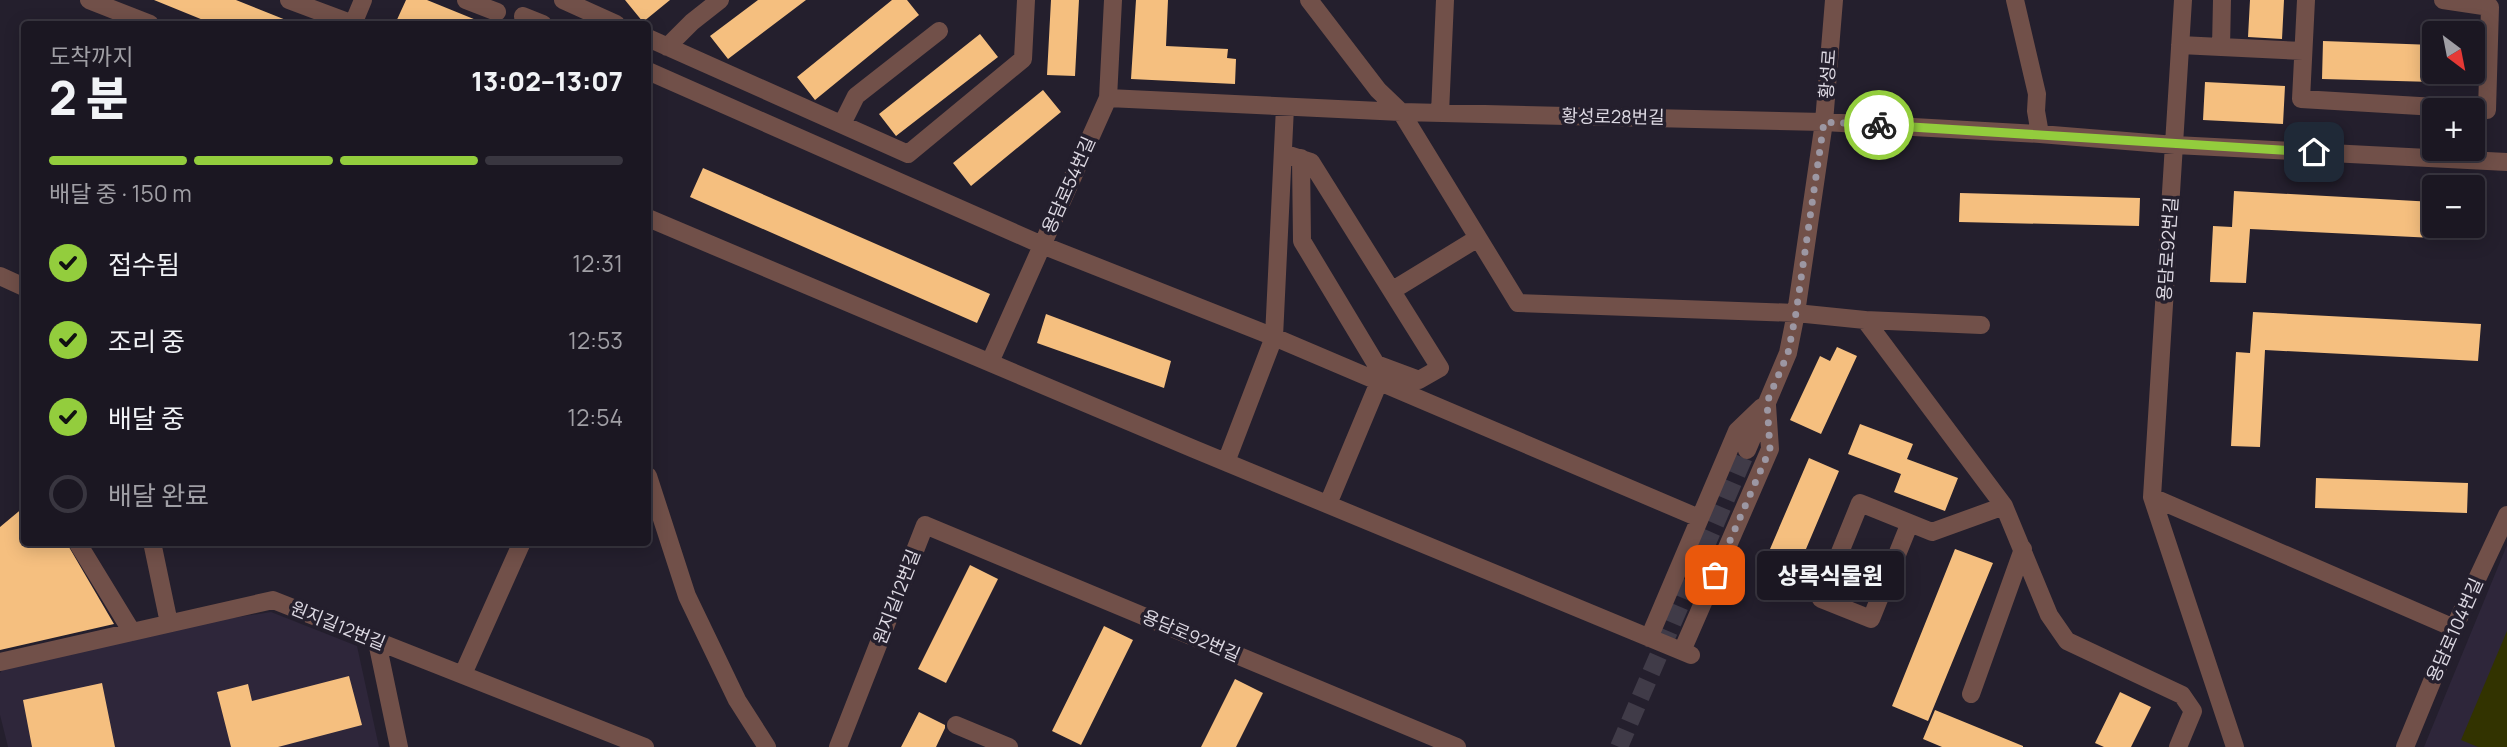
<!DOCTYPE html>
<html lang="ko">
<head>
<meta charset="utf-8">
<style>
	:root { --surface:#1b1722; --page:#28242f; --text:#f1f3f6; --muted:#a09fa5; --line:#393640; --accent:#93cd3d }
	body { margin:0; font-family:Manrope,"Noto Sans KR",sans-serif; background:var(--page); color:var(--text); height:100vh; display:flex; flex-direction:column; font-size:26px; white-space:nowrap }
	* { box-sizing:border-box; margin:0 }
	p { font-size:23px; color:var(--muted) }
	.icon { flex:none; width:38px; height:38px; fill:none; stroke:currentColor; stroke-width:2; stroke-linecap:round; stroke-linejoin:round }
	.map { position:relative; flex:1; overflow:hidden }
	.details { position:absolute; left:21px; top:21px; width:630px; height:525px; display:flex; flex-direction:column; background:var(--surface); border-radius:7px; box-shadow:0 4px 18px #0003,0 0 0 2px var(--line) }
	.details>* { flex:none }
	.needle { width:46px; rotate:148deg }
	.buttons { position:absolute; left:2422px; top:21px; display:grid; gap:14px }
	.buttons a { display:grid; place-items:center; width:63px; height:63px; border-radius:7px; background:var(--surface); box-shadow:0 4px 18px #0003,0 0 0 2px var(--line); font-size:35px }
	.pin { position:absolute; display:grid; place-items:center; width:60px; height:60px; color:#fff; margin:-30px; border-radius:14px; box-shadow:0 4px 10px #0006 }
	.courier { position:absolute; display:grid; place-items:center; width:70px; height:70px; margin:-35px; border:5px solid #93cd3d; border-radius:50%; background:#fff; color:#222; box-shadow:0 2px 9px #0007 }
	.bubble { position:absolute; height:49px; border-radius:7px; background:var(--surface); box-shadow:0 4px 18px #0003,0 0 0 2px var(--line); font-size:23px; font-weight:800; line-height:49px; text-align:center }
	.summary em { font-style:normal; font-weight:800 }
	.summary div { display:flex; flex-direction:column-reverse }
	.summary { display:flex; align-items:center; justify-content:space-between; height:119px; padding:0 28px }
	h1 { font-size:46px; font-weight:800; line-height:52px }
	.bar { display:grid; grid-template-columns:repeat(4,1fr); gap:10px 7px; align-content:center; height:84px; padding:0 28px }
	.bar i { height:9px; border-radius:5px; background:var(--line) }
	.bar .on { background:var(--accent) }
	.bar p { grid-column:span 4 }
	ol { padding:0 28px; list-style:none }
	li { display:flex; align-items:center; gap:21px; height:77px }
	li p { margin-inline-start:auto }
	li .icon { padding:7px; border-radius:50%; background:var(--accent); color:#111; stroke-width:4 }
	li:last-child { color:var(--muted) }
	li i { width:38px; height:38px; border:4px solid var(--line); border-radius:50% }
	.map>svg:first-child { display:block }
	.built { fill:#2e263a }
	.green { fill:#323300 }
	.building { fill:#f5bf7f }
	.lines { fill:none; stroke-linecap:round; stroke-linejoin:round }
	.minor-tunnel { stroke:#403b48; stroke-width:18; stroke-dasharray:18 9; stroke-linecap:butt }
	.minor { stroke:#715049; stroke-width:18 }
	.done { stroke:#9c97a3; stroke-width:7; stroke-dasharray:0 12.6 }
	.route { stroke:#93cd3d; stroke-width:9 }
	.labels { text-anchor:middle; stroke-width:7; stroke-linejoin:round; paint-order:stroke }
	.street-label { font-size:18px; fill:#dcd8e2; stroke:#241f2d }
</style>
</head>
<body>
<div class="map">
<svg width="2507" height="747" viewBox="0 0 2507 747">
	<rect width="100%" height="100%" fill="#241f2d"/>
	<path class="built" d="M 2507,545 L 2507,747 L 2424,747 Z
		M 271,612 L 357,646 L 379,747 L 8,747 L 0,715 L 0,673 L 3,669 L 194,624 Z"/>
	<path class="green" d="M 2507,631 L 2507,747 L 2478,747 L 2461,740 Z"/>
	<path class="building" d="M 154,0 L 236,0 L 296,24 L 213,24 Z
		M 406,0 L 427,0 L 486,24 L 395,24 Z
		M 625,0 L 670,0 L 643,22 Z
		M 758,0 L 806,0 L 728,59 L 710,36 Z
		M 892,0 L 907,0 L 919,15 L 815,100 L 797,77 Z
		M 1051,0 L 1079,0 L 1075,76 L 1047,75 Z
		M 1136,0 L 1168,0 L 1166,46 L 1228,49 L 1227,58 L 1236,59 L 1235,84 L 1131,79 Z
		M 2250,0 L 2284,0 L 2282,39 L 2248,37 Z
		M 980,34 L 998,57 L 896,136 L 879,114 Z
		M 2323,41 L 2434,45 L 2434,82 L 2322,79 Z
		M 2205,82 L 2285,86 L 2283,124 L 2203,120 Z
		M 1043,90 L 1061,112 L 971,186 L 953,163 Z
		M 703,168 L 990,294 L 977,323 L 690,197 Z
		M 2234,191 L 2434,202 L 2434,238 L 2250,229 L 2246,283 L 2210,282 L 2213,226 L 2232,227 Z
		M 1960,193 L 2140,198 L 2139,226 L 1959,222 Z
		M 2253,312 L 2481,324 L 2478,361 L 2265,350 L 2260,447 L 2231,446 L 2236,352 L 2250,353 Z
		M 1046,314 L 1171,361 L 1164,388 L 1037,343 Z
		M 1837,347 L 1857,356 L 1821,434 L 1790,420 L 1820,356 L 1830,361 Z
		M 1860,424 L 1913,444 L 1907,459 L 1958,478 L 1945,511 L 1894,492 L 1901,474 L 1848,454 Z
		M 1809,458 L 1839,471 L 1795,575 L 1764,563 Z
		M 2316,478 L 2468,483 L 2467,513 L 2315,508 Z
		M 24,507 L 24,542 L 66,542 L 114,624 L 0,650 L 0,527 Z
		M 1955,549 L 1993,563 L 1928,721 L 1892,706 Z
		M 970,565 L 998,579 L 946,683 L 918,669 Z
		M 1104,626 L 1133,640 L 1081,745 L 1052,731 Z
		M 349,676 L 362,725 L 278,747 L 231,747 L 217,692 L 248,684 L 252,701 Z
		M 1235,679 L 1263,693 L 1236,747 L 1201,747 Z
		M 102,683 L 115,747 L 32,747 L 23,700 Z
		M 2120,692 L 2151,707 L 2131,747 L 2104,747 L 2095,743 Z
		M 1935,710 L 2023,746 L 2023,747 L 1942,747 L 1923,739 Z
		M 919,712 L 945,725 L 945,728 L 936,747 L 901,747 Z"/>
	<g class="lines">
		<path class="minor-tunnel" d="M 1619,747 L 1747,450"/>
		<path class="minor" d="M 89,0 L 150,24
			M 289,0 L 353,24
			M 466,0 L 497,12
			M 563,0 L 616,24
			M 1309,0 L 1378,90 L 1401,112 L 1518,303 L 1796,313 L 1865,320 L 1981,325
			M 2015,0 L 2037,94 L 2036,111 L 2040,134
			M 2183,0 L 2152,497 L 2235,747
			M 2306,0 L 2301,99 L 2487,110 L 2490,7 L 2443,0
			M 353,24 L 363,0
			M 524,24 L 523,16 L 543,24
			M 648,38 L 908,154 L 1023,59 L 1026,0
			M 2180,45 L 2303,51
			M 667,47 L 692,22 L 720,0
			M 2221,47 L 2222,0
			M 648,71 L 1042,245 L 1274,337 L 1699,518
			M 1108,98 L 1401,112 L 1824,122 L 2040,134 L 2175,145 L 2507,162
			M 1440,113 L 1445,0
			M 842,124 L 856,96 L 939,31
			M 1283,153 L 1311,162 L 1440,368 L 1419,380 L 1376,364 L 1302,241 L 1301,158
			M 648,218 L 1194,449 L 1691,655
			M 0,276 L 24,287
			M 1393,290 L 1478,238
			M 1865,320 L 2004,506 L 2049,615 L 2067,641 L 2182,695 L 2193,711 L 2178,747
			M 990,362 L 1108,98 L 1113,0
			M 1747,450 L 1788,353 L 1796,313 L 1824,122 L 1834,0
			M 1226,462 L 1274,337 L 1285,107
			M 648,476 L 687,596 L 737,700 L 767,747
			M 2152,497 L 2454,628
			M 1328,504 L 1379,382
			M 1909,525 L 1871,619 L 1821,599 L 1860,503 L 1932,532 L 2004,506
			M 77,542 L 132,632
			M 152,542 L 169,623
			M 1649,638 L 1737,431 L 1762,407
			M 377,642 L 399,747
			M 1682,651 L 1770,449 L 1767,405
			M 0,662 L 273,600 L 645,747
			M 463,674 L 522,542
			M 1971,694 L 2023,549
			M 956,725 L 1009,747
			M 838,747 L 925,525 L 1457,747
			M 2405,747 L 2454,628 L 2507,515"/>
	</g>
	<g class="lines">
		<path class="done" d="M 1715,575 L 1770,449 L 1767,402 L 1788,353 L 1796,313 L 1824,122 L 1879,125"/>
		<path class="route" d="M 1879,125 L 2314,152"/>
	</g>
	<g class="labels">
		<g class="street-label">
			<text transform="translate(1828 74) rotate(-86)" y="6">황성로</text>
			<text transform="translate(1613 117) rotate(1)" y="6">황성로28번길</text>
			<text transform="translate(1069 185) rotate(-66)" y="6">용담로54번길</text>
			<text transform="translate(2168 249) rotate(-86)" y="6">용담로92번길</text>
			<text transform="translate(897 597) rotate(-69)" y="6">원지길12번길</text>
			<text transform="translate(338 626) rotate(22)" y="6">원지길12번길</text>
			<text transform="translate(2455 630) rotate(-66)" y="6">용담로104번길</text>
			<text transform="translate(1191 636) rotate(23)" y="6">용담로92번길</text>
		</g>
	</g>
</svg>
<div class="buttons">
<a><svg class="needle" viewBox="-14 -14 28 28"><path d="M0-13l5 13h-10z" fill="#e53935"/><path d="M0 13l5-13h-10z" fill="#a09fa5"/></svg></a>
<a>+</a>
<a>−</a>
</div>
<div class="pin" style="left:1715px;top:575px;background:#ea580c"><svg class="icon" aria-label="bag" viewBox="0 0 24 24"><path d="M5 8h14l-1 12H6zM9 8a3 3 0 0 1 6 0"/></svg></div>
<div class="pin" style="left:2314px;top:152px;background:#1f2937"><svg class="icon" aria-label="home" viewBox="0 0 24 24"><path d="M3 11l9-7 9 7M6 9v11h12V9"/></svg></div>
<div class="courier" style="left:1879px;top:125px"><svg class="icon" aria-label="bike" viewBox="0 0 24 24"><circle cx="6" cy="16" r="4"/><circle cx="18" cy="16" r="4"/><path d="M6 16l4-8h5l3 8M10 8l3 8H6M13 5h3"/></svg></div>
<div class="bubble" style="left:1757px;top:551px;width:147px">상록식물원</div>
<section class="details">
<div class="summary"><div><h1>2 분</h1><p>도착까지</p></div><em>13:02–13:07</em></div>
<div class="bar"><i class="on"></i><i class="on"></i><i class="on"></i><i></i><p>배달 중 · 150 m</p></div>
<ol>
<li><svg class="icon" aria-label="check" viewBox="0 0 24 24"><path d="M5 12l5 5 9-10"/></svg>접수됨<p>12:31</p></li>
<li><svg class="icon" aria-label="check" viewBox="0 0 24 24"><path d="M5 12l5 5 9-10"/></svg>조리 중<p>12:53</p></li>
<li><svg class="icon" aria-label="check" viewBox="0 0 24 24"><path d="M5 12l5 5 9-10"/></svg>배달 중<p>12:54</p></li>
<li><i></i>배달 완료</li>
</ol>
</section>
</div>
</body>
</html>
